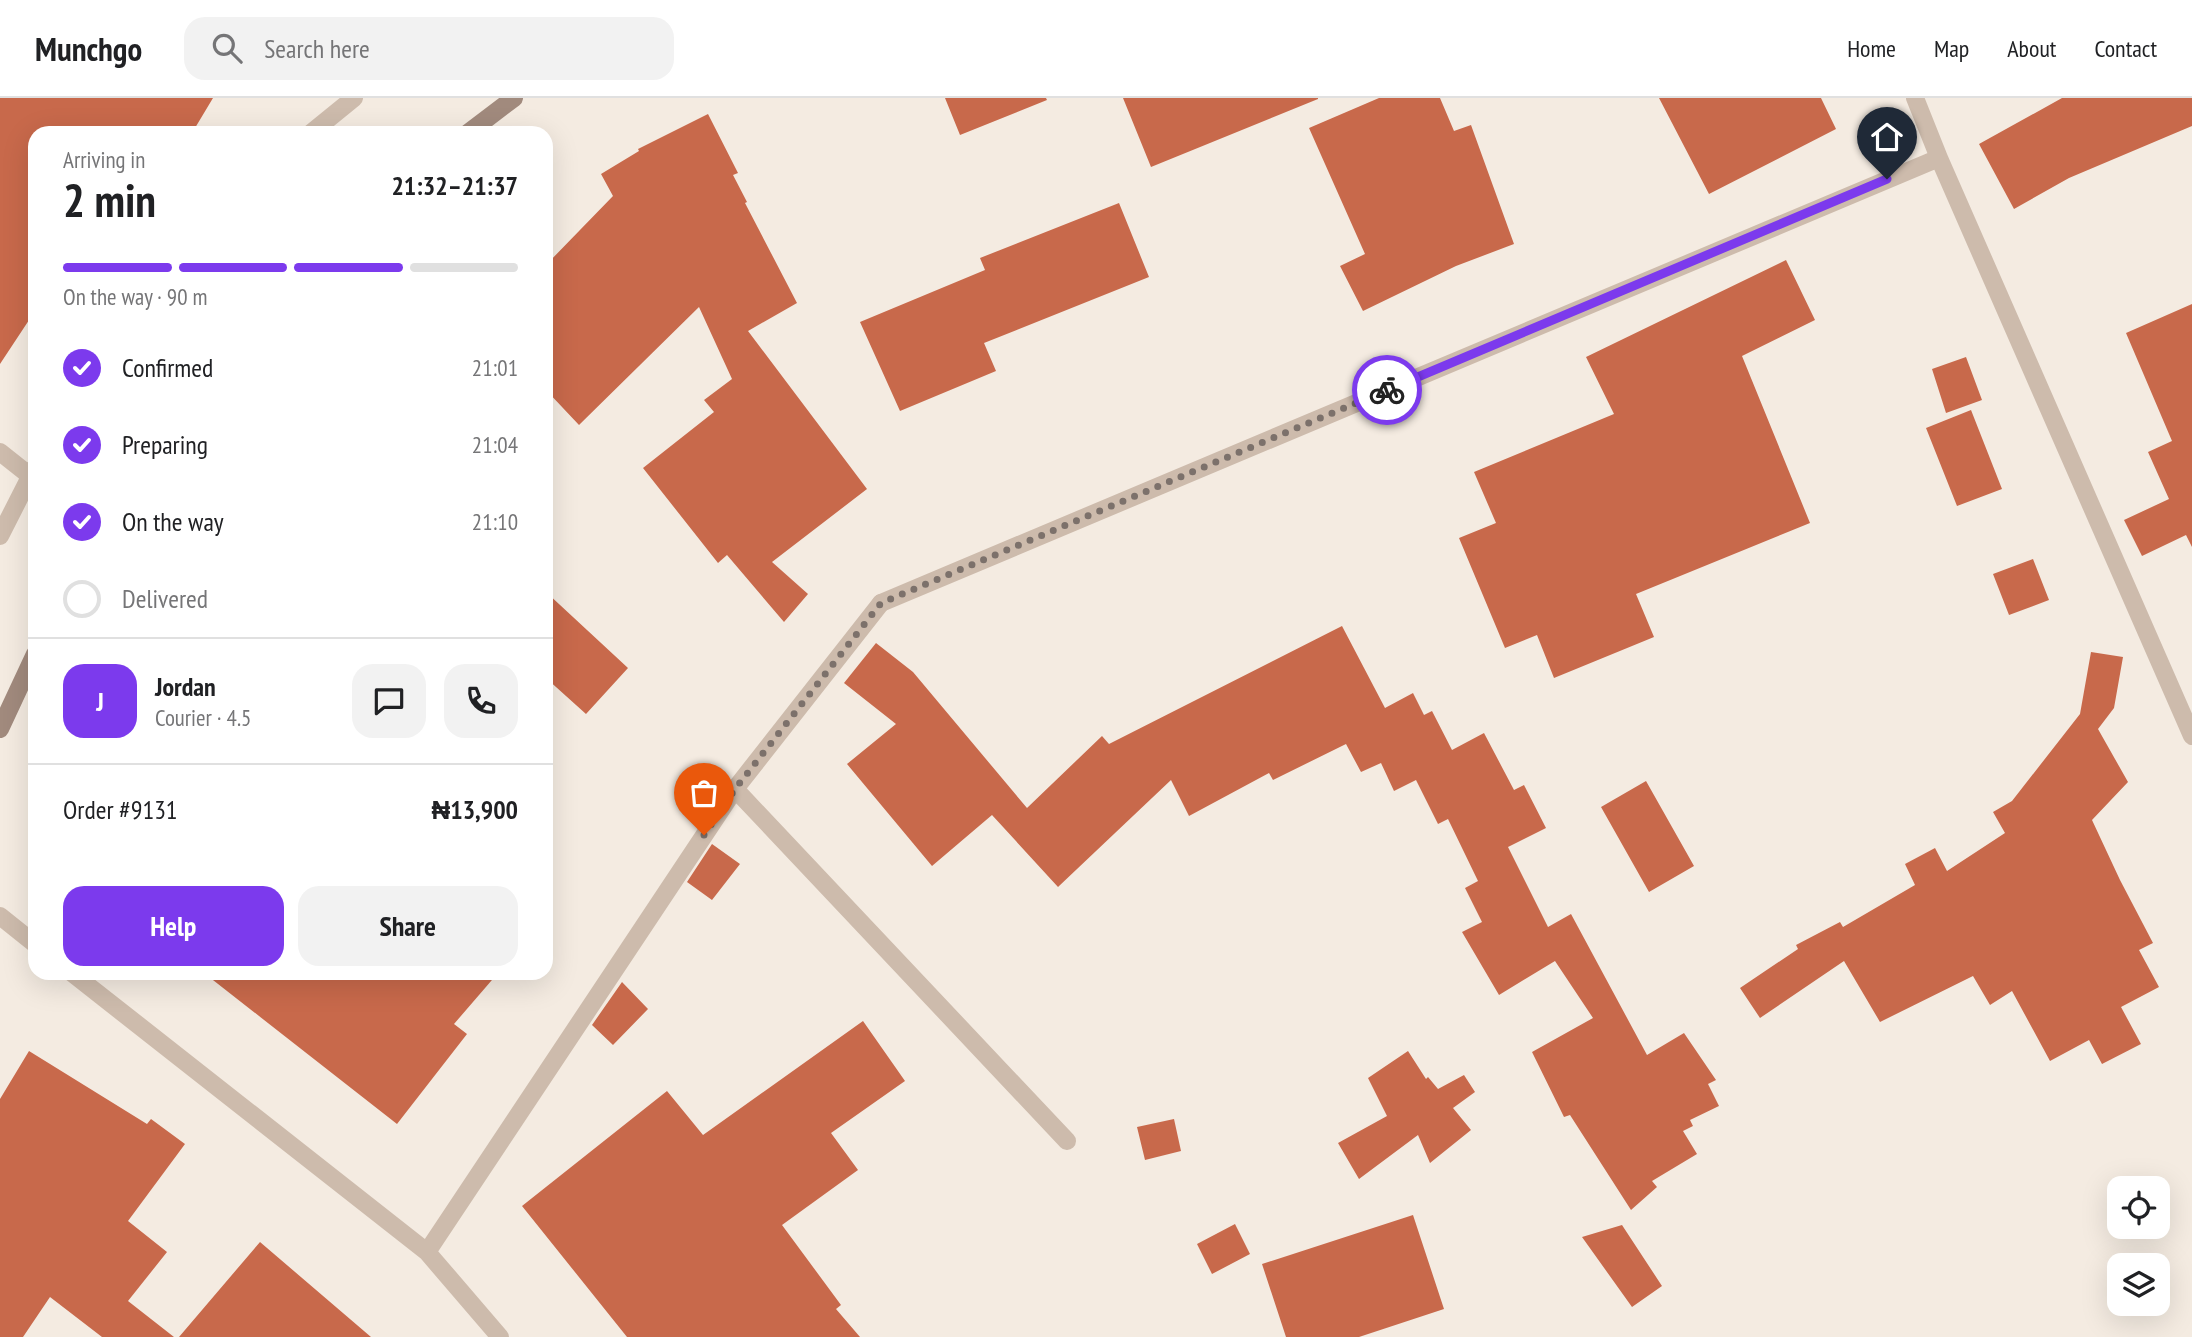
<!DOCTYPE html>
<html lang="en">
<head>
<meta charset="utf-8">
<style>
	:root { --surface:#fff; --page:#f2f2f2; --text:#202124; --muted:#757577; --line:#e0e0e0; --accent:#7c3aed }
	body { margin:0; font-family:"PT Sans Narrow",sans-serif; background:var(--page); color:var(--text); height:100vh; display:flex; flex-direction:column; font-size:26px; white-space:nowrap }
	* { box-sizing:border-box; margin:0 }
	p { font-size:23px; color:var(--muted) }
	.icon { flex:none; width:38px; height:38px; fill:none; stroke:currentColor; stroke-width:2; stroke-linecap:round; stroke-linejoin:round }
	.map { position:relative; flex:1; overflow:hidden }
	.sheet { position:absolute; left:28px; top:28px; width:525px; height:854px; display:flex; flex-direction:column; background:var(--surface); border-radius:21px; box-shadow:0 7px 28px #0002 }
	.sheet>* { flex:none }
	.buttons { position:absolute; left:2107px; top:1078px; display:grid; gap:14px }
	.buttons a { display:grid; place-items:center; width:63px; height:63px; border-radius:14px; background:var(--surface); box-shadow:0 7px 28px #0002; font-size:35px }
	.pin { position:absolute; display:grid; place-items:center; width:60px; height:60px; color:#fff; margin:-72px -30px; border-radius:50% 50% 50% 0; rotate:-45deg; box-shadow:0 0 7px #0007 }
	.pin .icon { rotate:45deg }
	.courier { position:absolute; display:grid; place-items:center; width:70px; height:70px; margin:-35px; border:5px solid #7c3aed; border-radius:50%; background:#fff; color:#222; box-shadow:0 2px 9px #0007 }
	.summary em { font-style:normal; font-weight:700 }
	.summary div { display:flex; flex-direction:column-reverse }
	.summary { display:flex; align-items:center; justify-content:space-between; height:119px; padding:0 35px }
	h1 { font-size:46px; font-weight:700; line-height:52px }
	.bar { display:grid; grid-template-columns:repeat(4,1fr); gap:10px 7px; align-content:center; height:84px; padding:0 35px }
	.bar i { height:9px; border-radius:5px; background:var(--line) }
	.bar .on { background:var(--accent) }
	.bar p { grid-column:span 4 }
	.line { display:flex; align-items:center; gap:18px; padding:0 35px; border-top:2px solid var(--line) }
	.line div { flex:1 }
	.round { display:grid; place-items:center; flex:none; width:74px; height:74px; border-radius:21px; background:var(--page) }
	ol { padding:0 35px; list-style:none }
	li { display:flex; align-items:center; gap:21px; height:77px }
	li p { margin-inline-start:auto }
	li .icon { padding:7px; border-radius:50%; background:var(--accent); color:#fff; stroke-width:4 }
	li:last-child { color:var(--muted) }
	li i { width:38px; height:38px; border:4px solid var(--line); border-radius:50% }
	.cta { display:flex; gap:14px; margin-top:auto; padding:14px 35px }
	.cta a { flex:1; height:80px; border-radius:21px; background:var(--accent); color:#fff; font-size:28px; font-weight:700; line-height:80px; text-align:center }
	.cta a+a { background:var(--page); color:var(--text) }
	header { display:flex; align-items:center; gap:42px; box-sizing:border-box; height:98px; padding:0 35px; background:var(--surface); border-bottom:2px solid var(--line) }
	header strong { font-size:33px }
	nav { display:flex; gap:38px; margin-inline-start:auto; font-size:24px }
	.search { width:490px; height:63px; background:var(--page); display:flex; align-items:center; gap:18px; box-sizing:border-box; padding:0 24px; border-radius:21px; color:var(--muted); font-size:26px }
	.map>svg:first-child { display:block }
	.building { fill:#c8694b }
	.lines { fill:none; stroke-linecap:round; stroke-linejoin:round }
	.lane { stroke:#cdbbac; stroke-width:18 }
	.street { stroke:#cdbbac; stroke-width:18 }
	.secondary { stroke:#a18a7d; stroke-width:18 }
	.done { stroke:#7c716b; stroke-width:7; stroke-dasharray:0 12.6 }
	.route { stroke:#7c3aed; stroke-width:9 }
</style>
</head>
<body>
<header>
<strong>Munchgo</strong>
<div class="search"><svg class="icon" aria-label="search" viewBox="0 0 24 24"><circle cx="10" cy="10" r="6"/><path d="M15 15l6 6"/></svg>Search here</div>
<nav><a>Home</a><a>Map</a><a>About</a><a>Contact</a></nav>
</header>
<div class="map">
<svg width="2192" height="1239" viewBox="0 0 2192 1239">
	<rect width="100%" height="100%" fill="#f4ebe1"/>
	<path class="building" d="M 0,0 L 213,0 L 192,35 L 35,35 L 35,213 L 0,266 Z
		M 945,0 L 1046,0 L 1047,2 L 960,37 Z
		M 1123,0 L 1318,0 L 1318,1 L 1151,69 Z
		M 1379,0 L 1440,0 L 1454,33 L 1471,27 L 1514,146 L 1456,168 L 1363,213 L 1340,168 L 1365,156 L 1309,30 Z
		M 1659,0 L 1821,0 L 1836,31 L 1709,96 Z
		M 2062,0 L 2192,0 L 2192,28 L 2069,80 L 2014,111 L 1979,46 Z
		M 708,16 L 738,75 L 733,77 L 747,104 L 745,105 L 797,205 L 748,233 L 867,391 L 772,464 L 808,496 L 784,524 L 727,457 L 718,465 L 643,370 L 714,314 L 704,302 L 732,281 L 699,209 L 579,327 L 546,292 L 546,167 L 613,98 L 601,76 L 639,53 L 638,51 Z
		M 1119,105 L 1149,179 L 984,245 L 996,273 L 900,313 L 860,224 L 985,172 L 980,160 Z
		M 1786,162 L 1815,222 L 1742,258 L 1810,425 L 1636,496 L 1654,539 L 1554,580 L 1537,537 L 1505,550 L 1459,440 L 1496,425 L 1474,374 L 1614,316 L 1586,259 Z
		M 2192,206 L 2192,449 L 2186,437 L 2142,458 L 2124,422 L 2169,401 L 2148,354 L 2172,343 L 2126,235 Z
		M 1966,259 L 1982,302 L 1946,315 L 1932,271 Z
		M 1971,312 L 2002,391 L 1957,408 L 1926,330 Z
		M 2033,461 L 2049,502 L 2009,517 L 1993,476 Z
		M 546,494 L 628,570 L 586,616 L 546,580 Z
		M 1342,528 L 1385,610 L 1413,595 L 1424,617 L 1432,613 L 1452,652 L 1484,635 L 1514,692 L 1524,687 L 1546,730 L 1508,749 L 1548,829 L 1571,816 L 1647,957 L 1684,935 L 1716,982 L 1708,986 L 1719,1008 L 1690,1022 L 1693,1028 L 1683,1033 L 1697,1056 L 1652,1083 L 1657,1089 L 1631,1112 L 1570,1017 L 1564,1019 L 1532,954 L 1593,920 L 1555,863 L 1499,897 L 1462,834 L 1482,824 L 1465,790 L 1478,783 L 1448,721 L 1438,726 L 1416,682 L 1394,693 L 1381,665 L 1361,674 L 1346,646 L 1273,682 L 1269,675 L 1189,718 L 1171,682 L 1058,789 L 992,717 L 932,768 L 847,666 L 896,626 L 844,585 L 876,545 L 913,574 L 1027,710 L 1102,638 L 1109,646 Z
		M 2091,554 L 2123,559 L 2114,610 L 2098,631 L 2128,684 L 2092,722 L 2120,782 L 2153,845 L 2139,852 L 2159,889 L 2121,909 L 2141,946 L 2102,966 L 2089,942 L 2050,963 L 2012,893 L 1990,907 L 1973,878 L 1880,924 L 1844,863 L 1760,920 L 1740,890 L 1798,851 L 1796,847 L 1840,824 L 1843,829 L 1915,787 L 1905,766 L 1935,750 L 1947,773 L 2005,735 L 1993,714 L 2012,703 L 2080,616 Z
		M 1646,683 L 1694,768 L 1649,794 L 1601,709 Z
		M 712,746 L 740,766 L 712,802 L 687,784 Z
		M 204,875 L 498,875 L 454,926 L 467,936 L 397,1026 Z
		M 622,884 L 648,911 L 613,947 L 592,927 Z
		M 863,923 L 905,983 L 831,1035 L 858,1072 L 782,1127 L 841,1207 L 836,1211 L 860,1239 L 627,1239 L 522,1108 L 667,993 L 703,1037 Z
		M 29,953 L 147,1026 L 151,1021 L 185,1046 L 128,1123 L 167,1154 L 128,1203 L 174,1239 L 102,1239 L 50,1199 L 23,1239 L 0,1239 L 0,1001 Z
		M 1408,953 L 1426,981 L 1428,979 L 1438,991 L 1464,977 L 1475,994 L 1453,1010 L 1471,1032 L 1430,1065 L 1418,1037 L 1359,1081 L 1338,1045 L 1387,1018 L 1368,980 Z
		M 1174,1021 L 1181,1053 L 1145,1062 L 1137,1029 Z
		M 1413,1117 L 1444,1211 L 1359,1239 L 1286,1239 L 1262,1166 Z
		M 1235,1126 L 1250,1156 L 1212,1176 L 1197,1146 Z
		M 1622,1127 L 1662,1188 L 1632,1209 L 1582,1139 Z
		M 260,1144 L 371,1239 L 179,1239 Z"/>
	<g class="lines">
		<path class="lane" d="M 1915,0 L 1939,60 L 2192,638
			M 881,505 L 1939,60
			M 735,691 L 1067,1043"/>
		<path class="street" d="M 311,35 L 354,0
			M 0,354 L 29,377
			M 0,438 L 35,369
			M 0,818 L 35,846
			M 72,875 L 427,1154 L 500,1239
			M 427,1154 L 735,691 L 881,505"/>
		<path class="secondary" d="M 468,35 L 514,0
			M 0,631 L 35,556"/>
	</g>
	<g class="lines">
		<path class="done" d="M 704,737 L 735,691 L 881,505 L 1387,292"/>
		<path class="route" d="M 1387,292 L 1887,81"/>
	</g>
</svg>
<div class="buttons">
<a><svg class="icon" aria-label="locate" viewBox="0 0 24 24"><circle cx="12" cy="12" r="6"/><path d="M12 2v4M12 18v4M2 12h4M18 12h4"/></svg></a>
<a><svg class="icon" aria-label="layers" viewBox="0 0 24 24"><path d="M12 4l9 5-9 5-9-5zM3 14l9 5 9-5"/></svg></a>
</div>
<div class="pin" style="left:704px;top:737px;background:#ea580c"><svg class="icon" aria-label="bag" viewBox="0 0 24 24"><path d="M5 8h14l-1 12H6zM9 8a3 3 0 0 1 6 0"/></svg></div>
<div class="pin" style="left:1887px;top:81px;background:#1f2937"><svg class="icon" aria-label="home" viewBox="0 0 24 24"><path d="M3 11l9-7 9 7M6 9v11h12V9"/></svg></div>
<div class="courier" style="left:1387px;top:292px"><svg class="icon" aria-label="bike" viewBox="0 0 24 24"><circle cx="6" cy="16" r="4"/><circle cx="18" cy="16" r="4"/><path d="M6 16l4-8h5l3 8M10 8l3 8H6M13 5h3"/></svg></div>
<section class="sheet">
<div class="summary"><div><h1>2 min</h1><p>Arriving in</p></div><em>21:32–21:37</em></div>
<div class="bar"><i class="on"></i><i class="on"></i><i class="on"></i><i></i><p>On the way · 90 m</p></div>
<ol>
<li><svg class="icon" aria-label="check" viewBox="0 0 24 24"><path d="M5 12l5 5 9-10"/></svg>Confirmed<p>21:01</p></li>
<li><svg class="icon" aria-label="check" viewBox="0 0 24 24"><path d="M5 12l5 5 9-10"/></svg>Preparing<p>21:04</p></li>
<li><svg class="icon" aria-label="check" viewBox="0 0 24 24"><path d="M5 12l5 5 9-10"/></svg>On the way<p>21:10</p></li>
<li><i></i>Delivered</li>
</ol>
<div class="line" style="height:126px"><b class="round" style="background:var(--accent);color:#fff">J</b><div><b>Jordan</b><p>Courier · 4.5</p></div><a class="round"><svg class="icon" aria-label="chat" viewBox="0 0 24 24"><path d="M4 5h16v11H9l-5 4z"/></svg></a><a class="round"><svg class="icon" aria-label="phone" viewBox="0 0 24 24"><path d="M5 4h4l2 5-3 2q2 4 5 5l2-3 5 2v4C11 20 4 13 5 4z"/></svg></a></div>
<div class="line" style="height:91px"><div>Order #9131</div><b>₦13,900</b></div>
<div class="cta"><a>Help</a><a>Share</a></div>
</section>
</div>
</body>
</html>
